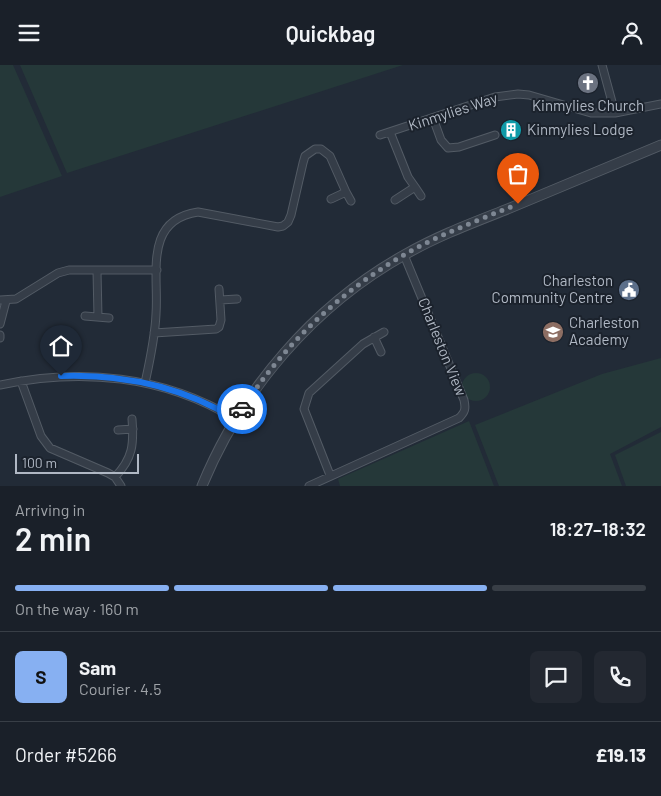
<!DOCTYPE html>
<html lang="en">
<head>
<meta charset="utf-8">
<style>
	:root { --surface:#1a2029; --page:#232831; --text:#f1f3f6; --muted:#9fa3a8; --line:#383e46; --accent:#87b0f2 }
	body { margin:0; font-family:Barlow,sans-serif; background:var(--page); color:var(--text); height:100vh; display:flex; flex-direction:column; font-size:19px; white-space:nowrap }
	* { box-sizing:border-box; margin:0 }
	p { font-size:16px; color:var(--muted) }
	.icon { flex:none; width:28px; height:28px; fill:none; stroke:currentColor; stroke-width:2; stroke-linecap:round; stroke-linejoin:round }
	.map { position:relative; height:421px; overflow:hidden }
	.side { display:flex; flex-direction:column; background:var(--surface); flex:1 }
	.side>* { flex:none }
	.scale { position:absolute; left:15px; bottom:12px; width:124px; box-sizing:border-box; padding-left:5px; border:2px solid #b0b8c4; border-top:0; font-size:14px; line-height:18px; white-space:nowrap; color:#b0b8c4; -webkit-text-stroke:4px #1b222c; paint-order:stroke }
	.pin { position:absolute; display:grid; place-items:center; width:42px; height:42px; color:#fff; margin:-51px -21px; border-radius:50% 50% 50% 0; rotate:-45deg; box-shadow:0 0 5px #0007 }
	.pin .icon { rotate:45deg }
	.courier { position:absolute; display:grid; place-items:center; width:50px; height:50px; margin:-25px; border:4px solid #1a73e8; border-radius:50%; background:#fff; color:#222; box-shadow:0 1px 6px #0007 }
	.head em { font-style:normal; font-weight:600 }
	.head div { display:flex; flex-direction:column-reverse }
	.head { display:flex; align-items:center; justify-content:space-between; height:85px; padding:0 15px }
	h1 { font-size:32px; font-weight:600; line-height:38px }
	.bar { display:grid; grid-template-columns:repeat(4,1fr); gap:8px 5px; align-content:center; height:60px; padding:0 15px }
	.bar i { height:6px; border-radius:4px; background:var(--line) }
	.bar .current { background:var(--accent) }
	.bar p { grid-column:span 4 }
	.line { display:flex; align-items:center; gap:12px; padding:0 15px; border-top:1px solid var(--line) }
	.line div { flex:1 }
	.round { display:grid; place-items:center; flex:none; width:52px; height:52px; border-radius:8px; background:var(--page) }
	header { display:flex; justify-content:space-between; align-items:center; height:65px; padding:0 15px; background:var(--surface); font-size:22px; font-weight:600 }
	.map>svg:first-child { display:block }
	.green { fill:#253839 }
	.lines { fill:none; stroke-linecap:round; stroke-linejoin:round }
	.minor-casing { stroke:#535b65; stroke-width:9 }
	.tertiary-casing { stroke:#535b65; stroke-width:11 }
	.minor { stroke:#353d48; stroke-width:7 }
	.tertiary { stroke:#353d48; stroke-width:9 }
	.done { stroke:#7e8793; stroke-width:5; stroke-dasharray:0 9 }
	.route { stroke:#1a73e8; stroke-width:6 }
	.labels { text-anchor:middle; stroke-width:4; stroke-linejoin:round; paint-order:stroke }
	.poi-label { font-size:15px; fill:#b0b8c4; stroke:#1b222c; text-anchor:start }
	.street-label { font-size:15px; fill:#b0b8c4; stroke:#1b222c }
</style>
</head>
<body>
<header><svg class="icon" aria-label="menu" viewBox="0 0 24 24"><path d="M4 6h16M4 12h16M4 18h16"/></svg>Quickbag<svg class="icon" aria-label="person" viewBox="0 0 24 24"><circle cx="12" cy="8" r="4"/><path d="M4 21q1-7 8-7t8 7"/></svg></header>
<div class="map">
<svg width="661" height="421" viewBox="0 0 661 421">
	<rect width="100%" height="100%" fill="#222b37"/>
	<path class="green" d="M 0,0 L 13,0 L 62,111 L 0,132 Z
		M 20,0 L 403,0 L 67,108 Z
		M 661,293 L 661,362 L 610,389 L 622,421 L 499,421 L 475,360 L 602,309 Z
		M462 322a14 14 0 1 1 28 0a14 14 0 1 1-28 0Z
		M 469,356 L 494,421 L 340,421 L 338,414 Z
		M 661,367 L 661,421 L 626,421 L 615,390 Z"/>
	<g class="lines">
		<g class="minor-casing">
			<path id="minor" d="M 602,0 L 615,48
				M 433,53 L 441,75 L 448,83 L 459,82 L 495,70
				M 390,67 L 408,112 L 415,122 L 395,135
				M 380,70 L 495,32 L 518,29 L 529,30 L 591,48 L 615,48 L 661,39
				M 415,122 L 421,131
				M 346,127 L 351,136
				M 97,206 L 98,252
				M 0,235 L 16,234 L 58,208 L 69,205 L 157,205
				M 220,235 L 237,234
				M 85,251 L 109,253
				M 0,259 L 6,236
				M 154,268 L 216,264 L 219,262 L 221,255 L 219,224
				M 0,270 L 0,273
				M 374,272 L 381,287
				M 21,316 L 41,371 L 50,383 L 108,408 L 115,412 L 121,421
				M 145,318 C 150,295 155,273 156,249 C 159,210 143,155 198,147 L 278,162 L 283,161 L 288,157 L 291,150 L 303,98 L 305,91 L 315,84 L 321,84 L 330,91 L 346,127 L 331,134
				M 0,320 C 81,303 163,310 235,354
				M 118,365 L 133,364
				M 330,410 L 304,344 L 309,328 L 363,279 L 384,267
				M 115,412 C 133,393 134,379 132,354
				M 309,421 L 459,353 C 465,347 466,344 464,335 L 404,190"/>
		</g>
		<g class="tertiary-casing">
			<path id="tertiary" d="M 202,421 C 242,324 314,240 406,189 C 439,170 475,157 510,143 C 560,122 611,101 661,80"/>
		</g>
		<use href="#minor" class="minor"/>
		<use href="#tertiary" class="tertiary"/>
	</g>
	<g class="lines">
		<path class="done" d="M 242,344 C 287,275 348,219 420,181 C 452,165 486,152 518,139"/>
		<path class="route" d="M 61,311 C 122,309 183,322 235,354 L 242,344"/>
	</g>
	<defs>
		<g id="church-disc" transform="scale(1.125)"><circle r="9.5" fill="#6b7280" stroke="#1b222c"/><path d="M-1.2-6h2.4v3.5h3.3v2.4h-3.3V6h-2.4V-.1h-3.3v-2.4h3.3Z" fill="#fff"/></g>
		<g id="building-disc" transform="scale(1.125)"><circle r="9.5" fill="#0f9aa8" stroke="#1b222c"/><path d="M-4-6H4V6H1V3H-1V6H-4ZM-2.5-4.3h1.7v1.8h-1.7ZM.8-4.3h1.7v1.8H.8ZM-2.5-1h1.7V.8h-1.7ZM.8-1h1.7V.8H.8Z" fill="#fff"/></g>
		<g id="civic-disc" transform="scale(1.125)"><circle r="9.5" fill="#5c6f8a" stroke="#1b222c"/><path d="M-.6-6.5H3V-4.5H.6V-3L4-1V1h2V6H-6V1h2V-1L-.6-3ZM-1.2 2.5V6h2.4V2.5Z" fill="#fff"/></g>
		<g id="school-disc" transform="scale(1.125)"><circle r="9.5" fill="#8d6e63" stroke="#1b222c"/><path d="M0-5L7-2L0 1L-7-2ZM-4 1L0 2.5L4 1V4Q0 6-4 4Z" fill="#fff"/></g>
	</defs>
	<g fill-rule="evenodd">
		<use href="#church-disc" x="588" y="18"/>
		<use href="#building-disc" x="511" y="65"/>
		<use href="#civic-disc" x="629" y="225"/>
		<use href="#school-disc" x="553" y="267"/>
	</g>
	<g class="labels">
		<g class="poi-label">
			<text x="588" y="46" text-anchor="middle">Kinmylies Church</text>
			<text x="527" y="70">Kinmylies Lodge</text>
			<text x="613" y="221" text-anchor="end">Charleston<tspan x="613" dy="17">Community Centre</tspan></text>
			<text x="569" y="263">Charleston<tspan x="569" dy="17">Academy</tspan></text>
		</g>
		<g class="street-label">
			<text transform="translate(453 47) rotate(-18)" y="5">Kinmylies Way</text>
			<text transform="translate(442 282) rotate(68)" y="5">Charleston View</text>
		</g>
	</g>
</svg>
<div class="scale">100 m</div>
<div class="pin" style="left:518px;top:139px;background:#ea580c"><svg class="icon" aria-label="bag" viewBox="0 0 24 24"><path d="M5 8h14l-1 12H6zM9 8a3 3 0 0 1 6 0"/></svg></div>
<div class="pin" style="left:61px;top:311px;background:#1f2937"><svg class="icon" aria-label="home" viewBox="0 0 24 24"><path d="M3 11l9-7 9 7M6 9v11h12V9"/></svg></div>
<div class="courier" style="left:242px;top:344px"><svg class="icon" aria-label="car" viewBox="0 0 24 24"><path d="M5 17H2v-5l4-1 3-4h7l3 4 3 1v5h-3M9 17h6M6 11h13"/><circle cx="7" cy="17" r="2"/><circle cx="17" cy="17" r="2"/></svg></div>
</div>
<section class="side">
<div class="head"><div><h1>2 min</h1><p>Arriving in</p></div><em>18:27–18:32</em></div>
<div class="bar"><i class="current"></i><i class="current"></i><i class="current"></i><i></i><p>On the way · 160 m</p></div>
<div class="line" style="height:90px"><b class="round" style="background:var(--accent);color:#111">S</b><div><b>Sam</b><p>Courier · 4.5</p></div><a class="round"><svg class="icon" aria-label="chat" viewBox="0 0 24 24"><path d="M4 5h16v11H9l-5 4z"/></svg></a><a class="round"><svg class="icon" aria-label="phone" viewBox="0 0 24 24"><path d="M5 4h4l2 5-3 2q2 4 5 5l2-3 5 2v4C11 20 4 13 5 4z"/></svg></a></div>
<div class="line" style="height:65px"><div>Order #5266</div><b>£19.13</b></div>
</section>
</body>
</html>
